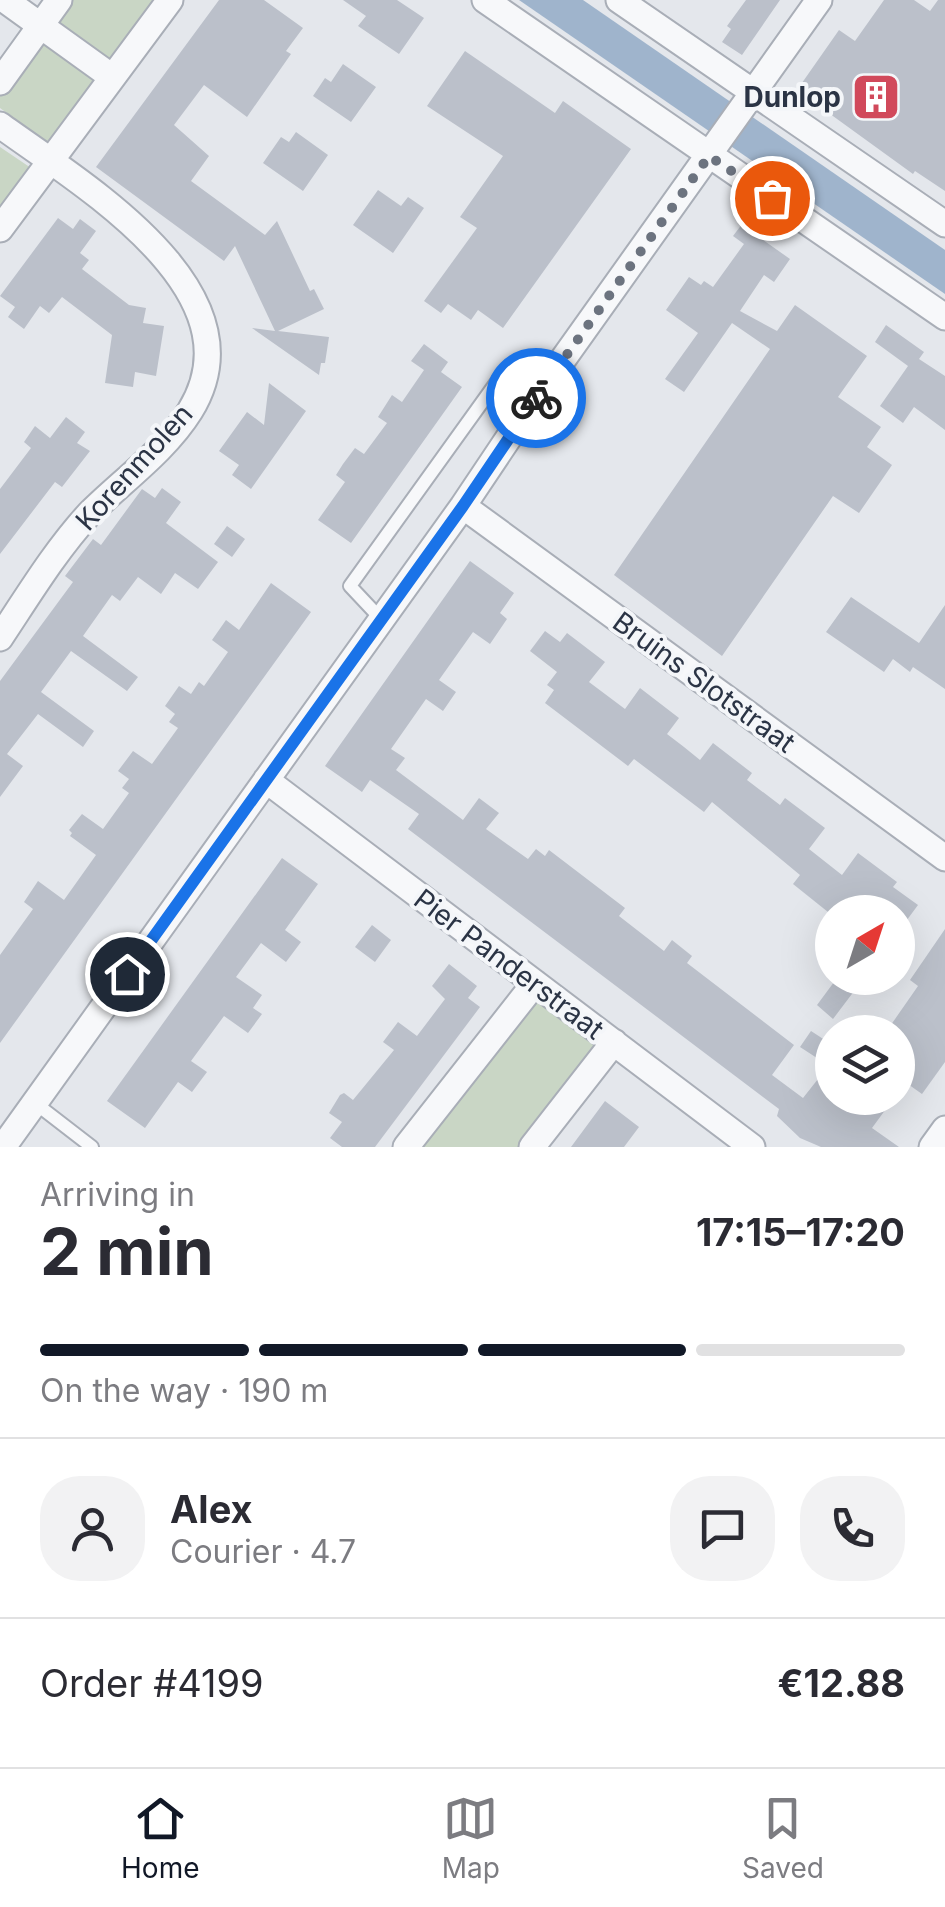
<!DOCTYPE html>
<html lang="en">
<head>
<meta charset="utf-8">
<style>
	:root { --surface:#fff; --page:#f2f2f3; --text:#2b2b33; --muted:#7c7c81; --line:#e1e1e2; --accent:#111827 }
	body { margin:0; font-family:Inter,sans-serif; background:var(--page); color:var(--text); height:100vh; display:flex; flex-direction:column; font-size:38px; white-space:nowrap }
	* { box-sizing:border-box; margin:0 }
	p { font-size:32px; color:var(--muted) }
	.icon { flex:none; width:55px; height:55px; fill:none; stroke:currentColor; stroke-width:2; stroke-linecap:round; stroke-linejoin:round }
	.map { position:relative; height:1147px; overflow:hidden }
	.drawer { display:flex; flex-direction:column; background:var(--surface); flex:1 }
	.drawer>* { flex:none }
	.needle { width:65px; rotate:39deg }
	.tools { position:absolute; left:815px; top:895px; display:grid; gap:20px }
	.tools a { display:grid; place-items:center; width:100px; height:100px; border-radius:50%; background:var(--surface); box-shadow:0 10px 40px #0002; font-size:50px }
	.pin { position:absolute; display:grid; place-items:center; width:85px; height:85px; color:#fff; margin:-42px; border:5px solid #fff; border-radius:50%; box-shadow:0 2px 10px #0007 }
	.courier { position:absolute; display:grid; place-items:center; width:100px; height:100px; margin:-50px; border:8px solid #1a73e8; border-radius:50%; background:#fff; color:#222; box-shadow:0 2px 12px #0007 }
	.headline em { font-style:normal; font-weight:700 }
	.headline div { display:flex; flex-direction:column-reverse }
	.headline { display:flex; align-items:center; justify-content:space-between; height:170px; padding:0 40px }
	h1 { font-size:65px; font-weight:700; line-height:75px }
	.bar { display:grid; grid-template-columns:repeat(4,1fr); gap:15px 10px; align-content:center; height:120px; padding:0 40px }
	.bar i { height:12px; border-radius:8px; background:var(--line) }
	.bar .active { background:var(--accent) }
	.bar p { grid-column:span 4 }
	.line { display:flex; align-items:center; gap:25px; padding:0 40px; border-top:2px solid var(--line) }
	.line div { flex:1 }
	.round { display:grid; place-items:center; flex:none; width:105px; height:105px; border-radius:40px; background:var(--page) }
	.dock { display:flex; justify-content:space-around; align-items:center; height:140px; border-top:2px solid var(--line); background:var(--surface); font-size:28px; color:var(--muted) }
	.dock a { display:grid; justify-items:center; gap:5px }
	.dock .active { color:var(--accent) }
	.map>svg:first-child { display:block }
	.green { fill:#c9d6c5 }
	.water { fill:#9fb4cc }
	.building { fill:#bbc0ca }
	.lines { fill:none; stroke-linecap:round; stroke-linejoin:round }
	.service-casing { stroke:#a9aeb7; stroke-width:16 }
	.minor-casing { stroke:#a9aeb7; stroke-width:29 }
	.service { stroke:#f7f8fa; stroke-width:12 }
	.minor { stroke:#f7f8fa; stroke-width:25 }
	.done { stroke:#6c737f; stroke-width:10; stroke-dasharray:0 18 }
	.route { stroke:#1a73e8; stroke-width:12 }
	.labels { text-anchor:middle; stroke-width:8; stroke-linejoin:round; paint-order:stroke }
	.poi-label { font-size:28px; font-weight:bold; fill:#2b3445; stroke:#f4f6f9; text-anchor:end }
	.street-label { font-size:28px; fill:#2b3445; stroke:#f4f6f9 }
</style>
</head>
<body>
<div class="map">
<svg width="945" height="1147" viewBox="0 0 945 1147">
	<rect width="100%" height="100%" fill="#e4e7ec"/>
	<path class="green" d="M 72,0 L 159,0 L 51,146 L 0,108 L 0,96 Z
		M 0,147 L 34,170 L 0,217 Z
		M 535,990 L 616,1052 L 542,1147 L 411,1147 Z"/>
	<path class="water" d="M 519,0 L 583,0 L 945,250 L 945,294 Z"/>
	<path class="building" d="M 219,0 L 264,0 L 303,28 L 286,51 L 291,54 L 247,117 L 204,85 L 174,125 L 209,156 L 191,181 L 265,235 L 277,221 L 310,291 L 314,289 L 324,309 L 278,331 L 329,337 L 325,363 L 321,363 L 319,375 L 252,328 L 275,331 L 235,246 L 224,261 L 96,167 Z
		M 343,0 L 397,0 L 424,18 L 399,54 L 358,26 L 366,16 Z
		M 746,0 L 780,0 L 742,55 L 722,42 L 731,29 L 727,26 Z
		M 884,0 L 914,0 L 930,11 L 938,0 L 945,0 L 945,191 L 915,171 L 913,174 L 797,90 L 839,30 L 855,41 Z
		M 465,51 L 555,113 L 563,101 L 631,149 L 503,328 L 478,310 L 471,320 L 448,304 L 441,313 L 424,301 L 477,228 L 460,217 L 503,156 L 427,106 Z
		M 343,64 L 376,87 L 351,122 L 313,96 L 325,78 L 331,82 Z
		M 296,132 L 328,155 L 303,191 L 263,163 L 281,137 L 289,142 Z
		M 378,190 L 401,206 L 408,197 L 424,208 L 393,253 L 353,225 Z
		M 752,211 L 770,223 L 759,237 L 790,259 L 774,282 L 764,275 L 740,311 L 777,331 L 795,305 L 867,356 L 838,397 L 881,427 L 867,447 L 892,465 L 859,513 L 833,496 L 722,656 L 614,575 L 770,349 L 732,323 L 684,392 L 665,379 L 698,333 L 666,310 L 689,277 L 701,285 L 704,281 L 713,287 L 744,244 L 733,236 Z
		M 58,218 L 73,229 L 80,219 L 96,231 L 80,253 L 89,260 L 82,269 L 129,305 L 146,308 L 143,323 L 164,326 L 156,376 L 135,372 L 133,387 L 105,383 L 112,335 L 62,297 L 49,313 L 40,306 L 24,329 L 8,317 L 15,307 L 0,296 Z
		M 886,325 L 924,352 L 919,359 L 945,376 L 945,430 L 914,407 L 903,423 L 880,406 L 908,366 L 875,342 Z
		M 424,344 L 448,362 L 441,372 L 462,387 L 351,543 L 318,520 L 345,482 L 336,475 L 343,464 L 355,448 L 364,454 L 387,423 L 378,417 L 392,395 L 402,402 L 424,370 L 411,361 Z
		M 269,383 L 306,411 L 251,489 L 232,475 L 239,465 L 219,451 L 247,412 L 264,425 Z
		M 66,417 L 85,432 L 77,443 L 90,451 L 62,487 L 55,482 L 0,554 L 0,489 L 31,448 L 24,442 L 35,426 L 50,438 Z
		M 162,488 L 181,502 L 166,523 L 218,562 L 198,589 L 175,573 L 161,594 L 138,577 L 120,601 L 112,595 L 83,636 L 138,677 L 127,691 L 71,651 L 41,692 L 94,731 L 83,747 L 38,714 L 7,754 L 23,766 L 0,797 L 0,681 L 73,582 L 65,576 L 93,539 L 101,545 L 142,489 L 155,498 Z
		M 227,526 L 245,539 L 232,557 L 214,544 Z
		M 470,561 L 514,593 L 500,613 L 507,619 L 490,644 L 473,632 L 439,680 L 456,692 L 443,711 L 426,699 L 391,749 L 405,758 L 396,770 L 463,820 L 479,798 L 499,813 L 486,829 L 528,859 L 536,849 L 545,856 L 549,850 L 625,908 L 619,916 L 664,951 L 672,940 L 692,956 L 687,963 L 794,1045 L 772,1075 L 803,1098 L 818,1079 L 832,1090 L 832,1098 L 894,1098 L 872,1128 L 899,1147 L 821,1147 L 800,1138 L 777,1116 L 779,1109 L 408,829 L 419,814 L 370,780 L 362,792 L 325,766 Z
		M 271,583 L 311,612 L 0,1043 L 0,955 L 33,909 L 24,902 L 38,881 L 64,900 L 96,855 L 70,836 L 72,833 L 69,830 L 82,814 L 103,829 L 129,793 L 122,788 L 129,779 L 118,771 L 133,751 L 152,764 L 178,728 L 169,722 L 175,714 L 165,706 L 179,686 L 191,694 L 199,682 L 204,686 L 228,652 L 212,640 L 226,620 L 239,630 Z
		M 851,597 L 919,643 L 945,605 L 945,689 L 913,667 L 910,672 L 893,659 L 884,672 L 826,632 Z
		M 545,631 L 560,642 L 567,633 L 605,662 L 589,682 L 625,709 L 640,688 L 679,718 L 667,734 L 684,747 L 700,760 L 713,743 L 752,773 L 747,780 L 780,805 L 785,798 L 825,828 L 809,849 L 842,875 L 858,853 L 897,882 L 893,887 L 918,905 L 901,928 L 898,925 L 898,912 L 881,912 L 868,903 L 860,912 L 828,912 L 793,884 L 800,875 L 712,802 L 704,812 L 634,759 L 628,766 L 545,703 L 554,690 L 547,685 L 557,672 L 530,651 Z
		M 282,858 L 318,884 L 285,930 L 301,942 L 286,962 L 261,943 L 236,977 L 262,995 L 253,1008 L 262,1014 L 248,1033 L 224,1016 L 191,1061 L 207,1072 L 192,1092 L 178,1082 L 145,1128 L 107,1101 Z
		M 372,925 L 391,940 L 375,962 L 355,947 Z
		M 945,929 L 945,1062 L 922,1094 L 898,1077 L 898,1032 L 886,1032 L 918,986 L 910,980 Z
		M 449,964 L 477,986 L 468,998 L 480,1007 L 375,1147 L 342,1147 L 330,1138 L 342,1122 L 329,1113 L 340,1095 L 344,1093 L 353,1100 L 394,1050 L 383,1042 L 398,1022 L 417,1036 L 445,999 L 432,986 Z
		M 837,978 L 864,978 L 833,1019 L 817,1005 Z
		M 811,1031 L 831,1044 L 820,1060 L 800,1047 Z
		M 605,1101 L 639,1127 L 624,1147 L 571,1147 Z"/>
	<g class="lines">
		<g class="service-casing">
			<path id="service" d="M 381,619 L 350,586 L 501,376 L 534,400
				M 35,1103 L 92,1147"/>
		</g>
		<g class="minor-casing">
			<path id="minor" d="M 5,0 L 112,77
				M 485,0 L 945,317
				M 619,0 L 945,224
				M 0,82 L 59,0
				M 0,125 C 81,184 264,291 190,411 C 165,451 122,481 89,514 C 55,551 28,596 0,638
				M 0,229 L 170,0
				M 463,506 L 945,858
				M 266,780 L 752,1147
				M 3,1147 L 463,506 L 534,400 L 819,0
				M 406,1147 L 535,983
				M 532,1147 L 614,1042
				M 932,1147 L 945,1129"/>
		</g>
		<use href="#service" class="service"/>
		<use href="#minor" class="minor"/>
	</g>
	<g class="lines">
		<path class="done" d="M 536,398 L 709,156 L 772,198"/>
		<path class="route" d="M 127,974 L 463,506 L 536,398"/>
	</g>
	<defs>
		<g id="building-square" transform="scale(2.5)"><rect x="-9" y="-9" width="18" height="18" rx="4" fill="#d1495b" stroke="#f4f6f9"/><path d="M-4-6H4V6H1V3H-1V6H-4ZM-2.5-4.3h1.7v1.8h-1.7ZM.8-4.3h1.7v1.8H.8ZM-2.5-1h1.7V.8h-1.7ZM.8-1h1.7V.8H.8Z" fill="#fff"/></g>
	</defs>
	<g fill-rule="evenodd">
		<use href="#building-square" x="876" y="97"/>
	</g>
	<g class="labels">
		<g class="poi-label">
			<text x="841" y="107">Dunlop</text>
		</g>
		<g class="street-label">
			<text transform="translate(134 467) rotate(-48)" y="10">Korenmolen</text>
			<text transform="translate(704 682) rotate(36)" y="10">Bruins Slotstraat</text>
			<text transform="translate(509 964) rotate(37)" y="10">Pier Panderstraat</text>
		</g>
	</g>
</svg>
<div class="tools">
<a><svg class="needle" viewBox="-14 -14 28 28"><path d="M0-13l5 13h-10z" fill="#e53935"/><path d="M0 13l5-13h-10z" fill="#7c7c81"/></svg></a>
<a><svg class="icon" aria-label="layers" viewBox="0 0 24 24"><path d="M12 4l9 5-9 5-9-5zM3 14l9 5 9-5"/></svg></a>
</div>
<div class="pin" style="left:772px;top:198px;background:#ea580c"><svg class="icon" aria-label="bag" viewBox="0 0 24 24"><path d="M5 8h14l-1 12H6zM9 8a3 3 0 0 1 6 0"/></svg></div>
<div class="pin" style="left:127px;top:974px;background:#1f2937"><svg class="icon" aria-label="home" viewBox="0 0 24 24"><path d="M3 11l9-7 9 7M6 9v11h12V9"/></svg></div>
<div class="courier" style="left:536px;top:398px"><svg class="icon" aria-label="bike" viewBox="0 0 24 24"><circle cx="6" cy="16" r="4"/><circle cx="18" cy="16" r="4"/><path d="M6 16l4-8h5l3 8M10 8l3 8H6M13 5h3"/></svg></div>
</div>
<section class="drawer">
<div class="headline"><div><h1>2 min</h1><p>Arriving in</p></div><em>17:15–17:20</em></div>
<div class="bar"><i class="active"></i><i class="active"></i><i class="active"></i><i></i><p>On the way · 190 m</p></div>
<div class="line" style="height:180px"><a class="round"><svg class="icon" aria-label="person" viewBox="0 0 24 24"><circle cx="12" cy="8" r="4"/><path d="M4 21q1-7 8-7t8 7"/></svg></a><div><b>Alex</b><p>Courier · 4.7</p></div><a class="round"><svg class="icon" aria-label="chat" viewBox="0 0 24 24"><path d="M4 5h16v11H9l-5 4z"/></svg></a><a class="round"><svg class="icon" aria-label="phone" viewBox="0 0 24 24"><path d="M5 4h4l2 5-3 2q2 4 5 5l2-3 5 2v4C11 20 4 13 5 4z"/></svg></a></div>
<div class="line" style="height:130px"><div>Order #4199</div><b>€12.88</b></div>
</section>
<nav class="dock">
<a class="active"><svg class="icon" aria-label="home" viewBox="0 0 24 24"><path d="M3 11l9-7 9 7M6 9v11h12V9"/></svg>Home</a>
<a><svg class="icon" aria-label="map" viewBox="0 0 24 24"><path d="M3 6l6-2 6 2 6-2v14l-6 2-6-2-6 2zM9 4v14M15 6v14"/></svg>Map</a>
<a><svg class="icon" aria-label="saved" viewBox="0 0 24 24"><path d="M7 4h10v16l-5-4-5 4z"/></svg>Saved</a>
</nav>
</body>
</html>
